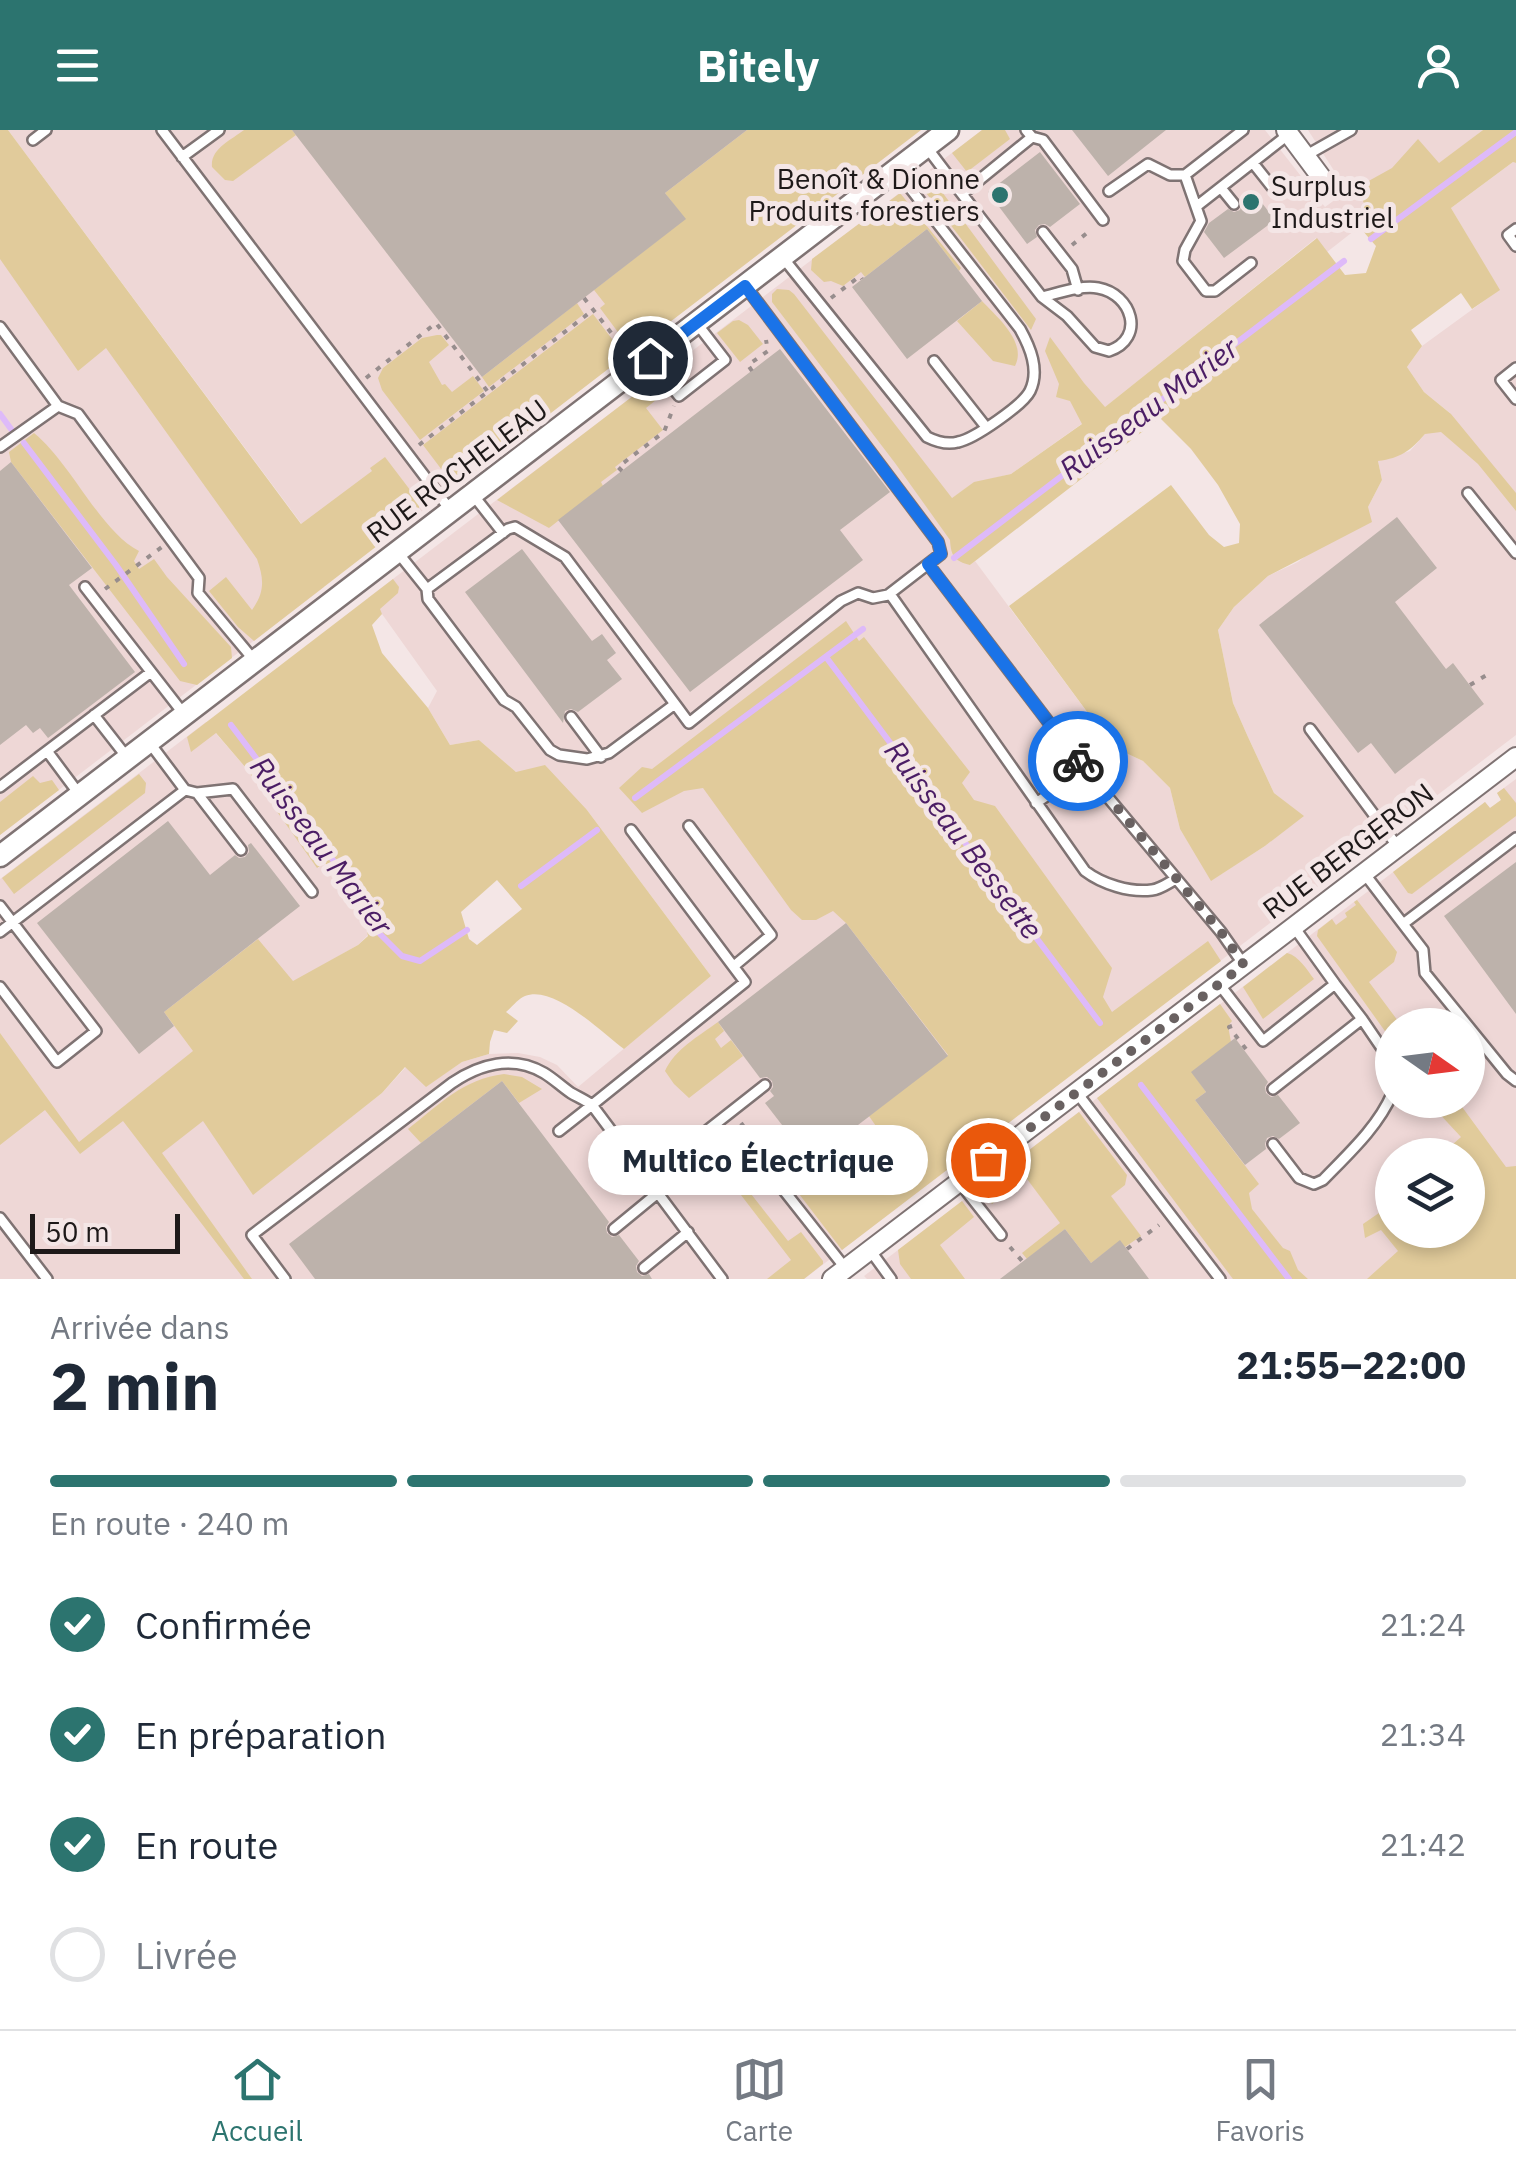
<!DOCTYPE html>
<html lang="fr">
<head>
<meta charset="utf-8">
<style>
	:root { --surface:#fff; --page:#f6f6f7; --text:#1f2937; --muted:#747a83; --line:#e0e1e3; --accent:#2c746f }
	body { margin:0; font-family:"IBM Plex Sans",sans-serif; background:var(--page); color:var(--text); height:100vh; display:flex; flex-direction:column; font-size:38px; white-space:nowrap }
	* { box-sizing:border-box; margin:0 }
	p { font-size:32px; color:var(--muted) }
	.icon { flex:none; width:55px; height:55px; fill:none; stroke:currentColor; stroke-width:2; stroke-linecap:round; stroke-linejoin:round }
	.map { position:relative; height:1149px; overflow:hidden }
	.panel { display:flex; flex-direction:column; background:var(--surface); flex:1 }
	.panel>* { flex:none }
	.needle { width:65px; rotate:104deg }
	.fabs { position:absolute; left:1375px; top:878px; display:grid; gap:20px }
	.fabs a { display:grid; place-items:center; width:110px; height:110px; border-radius:50%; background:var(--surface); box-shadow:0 5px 15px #0003; font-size:50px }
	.scale { position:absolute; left:30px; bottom:25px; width:150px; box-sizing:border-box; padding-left:10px; border:5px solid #1e1919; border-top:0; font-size:28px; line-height:35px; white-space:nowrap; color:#1e1919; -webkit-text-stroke:8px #f4e6e6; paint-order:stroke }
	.pin { position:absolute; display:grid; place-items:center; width:85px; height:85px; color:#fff; margin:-42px; border:5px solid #fff; border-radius:50%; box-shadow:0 2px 10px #0007 }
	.courier { position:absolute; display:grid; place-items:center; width:100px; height:100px; margin:-50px; border:8px solid #1a73e8; border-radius:50%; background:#fff; color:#222; box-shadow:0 2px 12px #0007 }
	.bubble { position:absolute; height:70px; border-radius:35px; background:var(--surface); box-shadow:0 5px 15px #0003; font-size:32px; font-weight:700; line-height:70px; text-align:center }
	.overview em { font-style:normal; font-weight:700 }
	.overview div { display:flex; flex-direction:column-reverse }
	.overview { display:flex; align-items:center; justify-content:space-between; height:170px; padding:0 50px }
	h1 { font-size:65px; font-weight:700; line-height:75px }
	.bar { display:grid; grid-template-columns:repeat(4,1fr); gap:15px 10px; align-content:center; height:120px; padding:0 50px }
	.bar i { height:12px; border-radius:8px; background:var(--line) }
	.bar .selected { background:var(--accent) }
	.bar p { grid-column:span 4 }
	ol { padding:0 50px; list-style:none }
	li { display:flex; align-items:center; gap:30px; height:110px }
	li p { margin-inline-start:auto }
	li .icon { padding:10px; border-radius:50%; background:var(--accent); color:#fff; stroke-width:4 }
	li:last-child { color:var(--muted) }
	li i { width:55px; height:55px; border:5px solid var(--line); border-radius:50% }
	header { display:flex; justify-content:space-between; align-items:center; height:130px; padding:0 50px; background:var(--accent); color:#fff; font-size:45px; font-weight:700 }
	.tab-bar { display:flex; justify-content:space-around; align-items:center; height:140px; border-top:2px solid var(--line); background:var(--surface); font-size:28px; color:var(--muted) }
	.tab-bar a { display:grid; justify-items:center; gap:5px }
	.tab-bar .selected { color:var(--accent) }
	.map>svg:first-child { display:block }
	.built { fill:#eed7d6; fill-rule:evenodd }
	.green { fill:#e1cb9b; fill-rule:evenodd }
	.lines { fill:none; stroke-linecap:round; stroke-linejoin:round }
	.stream { stroke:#debaf9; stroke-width:6 }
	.building { fill:#bdb2ab }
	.service-casing { stroke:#7f7373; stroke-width:14 }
	.minor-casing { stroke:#7f7373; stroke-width:22 }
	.tertiary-casing { stroke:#7f7373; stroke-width:25 }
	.path { stroke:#978d8d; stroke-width:4; stroke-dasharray:5 8; stroke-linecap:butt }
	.service { stroke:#fff; stroke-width:9 }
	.minor { stroke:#fff; stroke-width:18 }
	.tertiary { stroke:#fff; stroke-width:20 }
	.done { stroke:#696161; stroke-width:10; stroke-dasharray:0 18 }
	.route { stroke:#1a73e8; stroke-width:12 }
	.poi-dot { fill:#2c746f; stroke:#f4e6e6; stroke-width:4 }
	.labels { text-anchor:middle; stroke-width:10; stroke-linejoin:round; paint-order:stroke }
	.poi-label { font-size:28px; fill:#1e1919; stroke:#f4e6e6; text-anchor:end }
	.street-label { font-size:28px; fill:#1e1919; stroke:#f4e6e6 }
	.water-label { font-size:30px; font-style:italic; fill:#4b1d65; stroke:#f4e6e6 }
</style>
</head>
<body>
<header><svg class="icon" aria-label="menu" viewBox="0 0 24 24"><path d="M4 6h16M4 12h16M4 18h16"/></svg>Bitely<svg class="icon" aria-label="person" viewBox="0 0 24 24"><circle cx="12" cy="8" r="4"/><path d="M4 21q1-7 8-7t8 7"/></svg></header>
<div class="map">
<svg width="1516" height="1149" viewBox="0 0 1516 1149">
	<rect width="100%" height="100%" fill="#f4e6e6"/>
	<path class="built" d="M 8,0 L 921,0 L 333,449 L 318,416 Z
		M 982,0 L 1265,0 L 1325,77 L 1347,61 L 1308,0 L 1483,0 L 1327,122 L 1316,108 L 1104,278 L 1011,344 L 974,353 L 952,368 L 970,435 L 975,431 L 1113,617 L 1143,631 L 1170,658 L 1180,699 L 1212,750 L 1265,716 L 1303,686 L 1274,663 L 1248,607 L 1233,573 L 1218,500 L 1234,477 L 1268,446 L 1298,432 L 1368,377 L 1382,350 L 1378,331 L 1410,321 L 1425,304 L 1450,283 L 1424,262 L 1407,237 L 1422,216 L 1499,160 L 1451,78 L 1513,32 L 1516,33 L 1516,605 L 804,1149 L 0,1149 L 0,749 L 206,592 L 246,638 L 318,738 L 324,733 L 365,792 L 368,805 L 358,815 L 265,868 L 204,991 L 253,1064 L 382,963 L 406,937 L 426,956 L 462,932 L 489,924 L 518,923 L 540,927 L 557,935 L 578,957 L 711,846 L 587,680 L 516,642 L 479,610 L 450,615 L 428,578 L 437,561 L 382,484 L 368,468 Z
		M 0,15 L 324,457 L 0,705 Z
		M 1516,649 L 1516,1149 L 867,1149 L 864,1146 L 1485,672 L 1490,678 L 1501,670 L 1497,663 ZM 1392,895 L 1468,895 L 1468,970 L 1392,970 ZM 1392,1025 L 1468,1025 L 1468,1100 L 1392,1100 Z"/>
	<path class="green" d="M 0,0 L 8,0 L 301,394 L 372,341 L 370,338 L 385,327 L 420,373 L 417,385 L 254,511 L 238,497 L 209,461 L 226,447 L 252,480 C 265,462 264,449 257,429 L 106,218 L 78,241 L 0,129 Z
		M 244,0 L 292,0 L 296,5 L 233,51 L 225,50 L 212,37 C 210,19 231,10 244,0 Z
		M 747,0 L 921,0 L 632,221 L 600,178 L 605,174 L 594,160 L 685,89 L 665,63 Z
		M 982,0 L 1005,0 L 1010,9 L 967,42 L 952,23 Z
		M 1483,0 L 1516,0 L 1516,33 L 1513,32 L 1451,78 L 1500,160 L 1472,179 L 1461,163 L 1411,200 L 1422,216 L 1407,237 L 1424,262 L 1451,284 L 1516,363 L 1516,381 L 1478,334 L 1441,302 L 1425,304 C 1410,321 1401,328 1378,331 L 1382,350 L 1368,377 L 1372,392 L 1268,446 L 1234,477 L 1218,500 L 1233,573 L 1248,607 L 1274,663 L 1304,686 L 1265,716 L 1211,751 L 1180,699 L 1170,658 L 1143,631 L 1113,617 L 1009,476 L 1171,355 L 1209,405 L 1224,417 L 1239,413 L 1240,394 L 1218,355 L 1191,319 L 1160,288 L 970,435 C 955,431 951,427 950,410 L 895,333 L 772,172 L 772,164 L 777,159 L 789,160 L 794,164 L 952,368 L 974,352 L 1011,344 L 1082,294 L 1070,271 L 1056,267 L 1059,254 L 1045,221 L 1050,207 L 1084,253 L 1105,277 L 1317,108 L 1345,145 L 1366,143 L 1376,116 C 1360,98 1355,96 1364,73 L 1356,58 L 1392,38 L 1418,9 L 1439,33 Z
		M 925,44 L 931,47 L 1036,189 L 1031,200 L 920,55 L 920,48 Z
		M 900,63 L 961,138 L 959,141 L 927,99 L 865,147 L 861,142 L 843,156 L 831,151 L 824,152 L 811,140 L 812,129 Z
		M 982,171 C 998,188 1027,212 1015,236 L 993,231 L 957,191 Z
		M 577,173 L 584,184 L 489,257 L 482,247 Z
		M 593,184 L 625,226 L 460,353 L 451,352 L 423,315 Z
		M 739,190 L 748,195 L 763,214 L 740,232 L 717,203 L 733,191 Z
		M 437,205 L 441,205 L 449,215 L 429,232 L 442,255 L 445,254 L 452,262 L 473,246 L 484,261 L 420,310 L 382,260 L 378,248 L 383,238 L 422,208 Z
		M 650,253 L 661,266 L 646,278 L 663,300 L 615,337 L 617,340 L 601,352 L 603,356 L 549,398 L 497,370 Z
		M 34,303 C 71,333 100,401 139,421 L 134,431 L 139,439 L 154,429 L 167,447 L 231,517 L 232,528 L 197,555 L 180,551 L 11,332 L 9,322 Z
		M 393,449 L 399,457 L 398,463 L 380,479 L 382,484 L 372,495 L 382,523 L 428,578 L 450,615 L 479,610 L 516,642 L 545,635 L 587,680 L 711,846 L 624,919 C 602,903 554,854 525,866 C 519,868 512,877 506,882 L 518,891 L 507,903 L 494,900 L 490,912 L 489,924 L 462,932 L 426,957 L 405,937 L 382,963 L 253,1065 L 203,991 L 162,1023 L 252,1149 L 244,1149 L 123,991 L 80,1024 L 45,980 L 0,1015 L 0,903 L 79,1012 L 193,921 L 164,882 L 258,809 L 293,851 L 358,815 L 368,806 L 365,792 L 325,733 L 317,738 L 246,638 L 216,603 L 191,622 L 187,607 ZM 497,750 L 522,779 L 477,815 L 469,809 L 461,782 Z
		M 846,491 L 859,511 L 864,507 L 970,642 L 962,653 L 974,670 L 995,676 L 1112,838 L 1103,867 L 1112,882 L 1208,811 L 1221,831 L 842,1120 L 796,1060 L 821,1042 L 825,1045 L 880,1002 L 869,986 L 948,925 L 846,793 L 833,781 L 816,790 L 802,790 L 791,780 L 703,658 L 684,661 L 642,683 L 619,658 L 642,637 L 652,639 Z
		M 139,644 L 146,653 L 145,663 L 14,764 L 2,748 Z
		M 33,646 L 40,653 L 52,650 L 59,660 L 0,705 L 0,672 Z
		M 1504,658 L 1516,673 L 1516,686 L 1412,764 L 1408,763 L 1393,742 L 1485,672 L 1490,678 L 1501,670 L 1497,663 Z
		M 1357,770 L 1397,822 L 1394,832 L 1369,852 L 1401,895 L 1392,895 L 1392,911 L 1317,806 L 1318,800 L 1332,789 L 1336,795 L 1347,787 L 1345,783 L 1356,775 L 1354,772 Z
		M 1287,823 C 1299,826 1307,840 1314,849 L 1263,889 L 1243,857 Z
		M 1220,874 L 1232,891 L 1228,896 L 1231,912 L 1192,942 L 1206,962 L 1195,970 L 1259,1054 L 1249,1063 L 1252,1079 L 1283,1118 L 1290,1121 L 1298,1140 L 1308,1149 L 1233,1149 L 1097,968 Z
		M 718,892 L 724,901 L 715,909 L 721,918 L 731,910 L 743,926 L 689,968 L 674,954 L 665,941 C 675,919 699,906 718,892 Z
		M 504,944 L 522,947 L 542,959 L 519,973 L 502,951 L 421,1013 L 408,999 C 440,974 463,949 504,944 Z
		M 1435,970 L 1457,970 L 1506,1037 L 1516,1036 L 1516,1149 L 1367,1149 L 1398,1121 L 1381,1100 L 1365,1108 L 1363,1094 L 1392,1074 L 1392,1100 L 1468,1100 L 1468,1025 L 1460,1025 L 1452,1015 L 1461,1007 L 1435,979 Z
		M 1079,982 L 1127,1045 L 1125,1055 L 1111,1066 L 1141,1106 L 1125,1117 L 1120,1111 L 1091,1133 L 1065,1099 L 1027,1129 L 1022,1123 L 1060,1093 L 1027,1049 L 992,1074 L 979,1058 Z
		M 798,997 L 820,1025 L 813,1031 L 817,1037 L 792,1054 L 763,1018 L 786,1001 L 789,1004 Z
		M 748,1010 C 755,1013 761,1024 763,1032 L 749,1044 L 744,1055 L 788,1111 L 801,1102 L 823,1131 L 823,1134 L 804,1149 L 767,1149 L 791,1130 L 721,1039 L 724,1028 Z
		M 962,1071 L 974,1087 L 940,1115 L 965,1149 L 911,1149 L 900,1134 L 898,1120 Z"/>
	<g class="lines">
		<path class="stream" d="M 1371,109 L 1516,2
			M 0,284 L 11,299
			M 24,313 L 116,435 L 184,534
			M 954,428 L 1344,131
			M 826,527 L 1100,893
			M 231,595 L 361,767 L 380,804 L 402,826 L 420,831 L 467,800
			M 635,668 L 863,499
			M 521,756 L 597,700
			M 1141,955 L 1289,1149"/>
	</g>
	<path class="building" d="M 292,0 L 747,0 L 665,63 L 686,89 L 482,247 Z
		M 1072,0 L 1166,0 L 1108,46 Z
		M 1040,22 L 1080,74 L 1050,97 L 1045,94 L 1039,95 L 1035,100 L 1037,107 L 1027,114 L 988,62 Z
		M 1252,60 L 1275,90 L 1224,128 L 1204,102 L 1209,93 L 1228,79 L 1234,82 L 1240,80 L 1242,74 L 1240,69 Z
		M 927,99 L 982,171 L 907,229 L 852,157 Z
		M 780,219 L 890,362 L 840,400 L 863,430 L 690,562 L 558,390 Z
		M 11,332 L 92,438 L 69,455 L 135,542 L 48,608 L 40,598 L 33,603 L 26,595 L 0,615 L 0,341 Z
		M 1397,387 L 1437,438 L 1395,472 L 1446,539 L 1453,533 L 1484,574 L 1395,644 L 1371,613 L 1358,623 L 1259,495 Z
		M 522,419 L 592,511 L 602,504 L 616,523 L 607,530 L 622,549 L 578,582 L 571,579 L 565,581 L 563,593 L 465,462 Z
		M 168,691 L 210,745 L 235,725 L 239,728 L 245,727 L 249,722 L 248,715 L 251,713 L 300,776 L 164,882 L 174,896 L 139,924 L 37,793 Z
		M 1516,732 L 1516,884 L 1444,786 Z
		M 846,793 L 948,926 L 858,995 L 869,1011 L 824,1046 L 813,1031 L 820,1025 L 798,997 L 789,1004 L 765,973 L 774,966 L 770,961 L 773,957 L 772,951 L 767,947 L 760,948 L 718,892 Z
		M 1235,908 L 1268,952 L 1265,957 L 1266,963 L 1271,967 L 1278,965 L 1300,993 L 1279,1009 L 1273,1006 L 1267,1008 L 1265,1014 L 1266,1019 L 1245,1035 L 1195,970 L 1206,962 L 1191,942 Z
		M 502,951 L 609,1092 L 606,1097 L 607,1103 L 612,1107 L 619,1105 L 639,1131 L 636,1136 L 637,1142 L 642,1146 L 649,1144 L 652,1149 L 315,1149 L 289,1114 Z
		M 1065,1099 L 1091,1133 L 1120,1110 L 1149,1149 L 1000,1149 Z"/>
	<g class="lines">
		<g class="service-casing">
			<path id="service" d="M 162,0 L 451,381
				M 1032,7 L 1043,10 L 1103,90
				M 33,10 L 46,0
				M 928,19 L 962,64 L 1032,7 L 1026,0
				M 1305,26 L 1351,0
				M 182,27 L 219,0
				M 1253,33 L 1272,57
				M 1185,45 L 1201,91 L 1185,120 L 1183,131 L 1206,161 L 1215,161 L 1251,133
				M 1221,58 L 1234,74
				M 1109,61 L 1148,34 L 1170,45 L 1185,45 L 1243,0
				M 962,64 L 1042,167 L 1067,186 L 1095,217 L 1109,221 C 1146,208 1132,164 1098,158 C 1081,155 1059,163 1042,167
				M 1197,76 L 1289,4
				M 1516,99 L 1508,105 L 1516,116
				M 1043,102 L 1072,139 L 1078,160
				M 784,129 L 927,307 C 937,312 947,315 958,312 C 974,309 1023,275 1030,261 C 1040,240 1030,217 1020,199 L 896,40
				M 0,197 L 58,276 L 0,317
				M 650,229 L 679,266 L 725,230 L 698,195
				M 934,231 L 986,297
				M 1516,238 L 1501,250 L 1516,269
				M 58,276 L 78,284 L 199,448 L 198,463 L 254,530
				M 1468,363 L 1516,423
				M 474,366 L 503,403
				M 399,424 L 427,459 L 508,399 L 515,397 L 565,427 L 675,574 L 609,623 L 587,629 L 559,625 L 550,620 L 516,577 L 504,570 L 428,469 L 427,459
				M 928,434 L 1085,640 L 1221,802 L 1244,835
				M 85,457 L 183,583
				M 890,464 L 1085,741 C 1102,754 1130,763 1152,760 C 1161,759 1168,753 1176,749
				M 675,574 L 689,593 L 841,471 L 858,463 L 873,468 L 888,465 L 941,424 L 938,412 L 746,157
				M 94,585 L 126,626
				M 571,587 L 601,627
				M 1310,599 L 1398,717
				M 149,612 L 185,660 L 197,663 L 241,720
				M 47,621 L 151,542
				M 0,657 L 47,621 L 79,664
				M 197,663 L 233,659 L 312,762
				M 1036,673 L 1085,640
				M 689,696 L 771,805 L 734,836
				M 631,700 L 745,852 L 592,975 L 722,1149
				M 1364,743 L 1403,794 L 1516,708
				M 0,776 L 96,901 L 57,932 L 0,857
				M 1403,794 L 1423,820 L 1425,843 L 1507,944 L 1516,951
				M 0,802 L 185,660
				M 1219,854 L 1263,911 L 1335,854 L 1294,797
				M 1362,889 L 1392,933
				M 1273,959 L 1362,889 L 1335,854
				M 1077,963 L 1220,1149
				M 1273,1014 L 1299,1048 L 1314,1054 L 1323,1050 C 1347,1025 1378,997 1392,964
				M 767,1039 L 846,1139
				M 648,1047 L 765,955
				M 959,1052 L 1001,1105
				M 0,1088 L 47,1149
				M 614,1099 L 659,1062
				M 870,1120 L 891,1149
				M 644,1138 L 688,1102
				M 285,1149 L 252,1105 L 452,953 C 480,934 513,925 544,943 C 554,949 562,957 571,963 C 578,967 585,970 592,975 L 559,1001"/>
		</g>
		<g class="minor-casing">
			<path id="minor" d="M 1286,0 L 1327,55
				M 832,1149 L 1516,627"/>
		</g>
		<g class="tertiary-casing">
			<path id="tertiary" d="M 0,726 L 948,0"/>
		</g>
		<path class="path" d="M 1072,115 L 1092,99
			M 584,168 L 627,223
			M 831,168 L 860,146 L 862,149
			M 752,241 L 748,235 L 768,221 L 766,210
			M 366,248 L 436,193 L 488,262
			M 419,315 L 593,180
			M 622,341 L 618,337 L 664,302 L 674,276
			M 105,459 L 162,417
			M 1470,555 L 1490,543
			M 1232,896 L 1229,897 L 1249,923
			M 741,993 L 765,1026
			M 799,1054 L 819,1039
			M 1010,1117 L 1023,1132
			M 1127,1119 L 1159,1095"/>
		<use href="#service" class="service"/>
		<use href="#minor" class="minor"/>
		<use href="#tertiary" class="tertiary"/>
	</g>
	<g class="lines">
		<path class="done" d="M 988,1030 L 1244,835 L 1221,802 L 1078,631"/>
		<path class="route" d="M 650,228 L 745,156 L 938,412 L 941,424 L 928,434 L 1078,631"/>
	</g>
	<g class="poi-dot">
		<circle cx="1000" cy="65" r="10"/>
		<circle cx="1251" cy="72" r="10"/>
	</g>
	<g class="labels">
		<g class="poi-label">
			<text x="980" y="59">Benoît &amp; Dionne<tspan x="980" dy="32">Produits forestiers</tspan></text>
			<text x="1271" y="66" text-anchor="start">Surplus<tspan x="1271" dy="32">Industriel</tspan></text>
		</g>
		<g class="street-label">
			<text transform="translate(457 341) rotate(-37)" y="10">RUE ROCHELEAU</text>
			<text transform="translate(1348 721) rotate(-37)" y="10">RUE BERGERON</text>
		</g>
		<g class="water-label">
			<text transform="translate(1149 279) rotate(-37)" y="10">Ruisseau Marier</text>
			<text transform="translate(963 710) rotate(53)" y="10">Ruisseau Bessette</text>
			<text transform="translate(321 716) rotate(53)" y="10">Ruisseau Marier</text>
		</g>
	</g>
</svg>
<div class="fabs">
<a><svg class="needle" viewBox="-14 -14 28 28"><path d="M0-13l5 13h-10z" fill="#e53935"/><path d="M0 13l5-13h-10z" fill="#747a83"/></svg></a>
<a><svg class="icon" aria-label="layers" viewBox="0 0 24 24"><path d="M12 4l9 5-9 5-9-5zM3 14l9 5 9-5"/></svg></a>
</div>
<div class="scale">50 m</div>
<div class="pin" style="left:988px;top:1030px;background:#ea580c"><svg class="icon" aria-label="bag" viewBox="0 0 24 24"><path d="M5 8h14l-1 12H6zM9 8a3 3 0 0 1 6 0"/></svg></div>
<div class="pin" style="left:650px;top:228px;background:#1f2937"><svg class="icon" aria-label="home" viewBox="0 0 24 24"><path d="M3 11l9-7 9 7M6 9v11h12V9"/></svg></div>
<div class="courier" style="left:1078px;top:631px"><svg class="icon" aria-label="bike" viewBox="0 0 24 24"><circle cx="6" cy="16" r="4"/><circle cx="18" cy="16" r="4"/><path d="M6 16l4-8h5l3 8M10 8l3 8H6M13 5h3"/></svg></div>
<div class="bubble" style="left:588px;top:995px;width:340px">Multico Électrique</div>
</div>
<section class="panel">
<div class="overview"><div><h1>2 min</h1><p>Arrivée dans</p></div><em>21:55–22:00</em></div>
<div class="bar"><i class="selected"></i><i class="selected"></i><i class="selected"></i><i></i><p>En route · 240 m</p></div>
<ol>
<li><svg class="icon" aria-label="check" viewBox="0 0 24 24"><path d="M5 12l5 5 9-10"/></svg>Confirmée<p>21:24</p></li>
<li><svg class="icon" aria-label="check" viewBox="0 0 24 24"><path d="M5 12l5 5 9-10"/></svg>En préparation<p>21:34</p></li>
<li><svg class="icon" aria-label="check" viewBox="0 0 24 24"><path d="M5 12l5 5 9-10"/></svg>En route<p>21:42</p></li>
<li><i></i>Livrée</li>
</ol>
</section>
<nav class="tab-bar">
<a class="selected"><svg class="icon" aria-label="home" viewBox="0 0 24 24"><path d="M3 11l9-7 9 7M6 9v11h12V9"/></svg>Accueil</a>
<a><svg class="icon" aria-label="map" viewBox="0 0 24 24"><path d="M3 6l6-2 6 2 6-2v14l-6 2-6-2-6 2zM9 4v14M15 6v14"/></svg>Carte</a>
<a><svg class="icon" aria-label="saved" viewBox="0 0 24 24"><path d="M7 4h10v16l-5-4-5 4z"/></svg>Favoris</a>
</nav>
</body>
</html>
